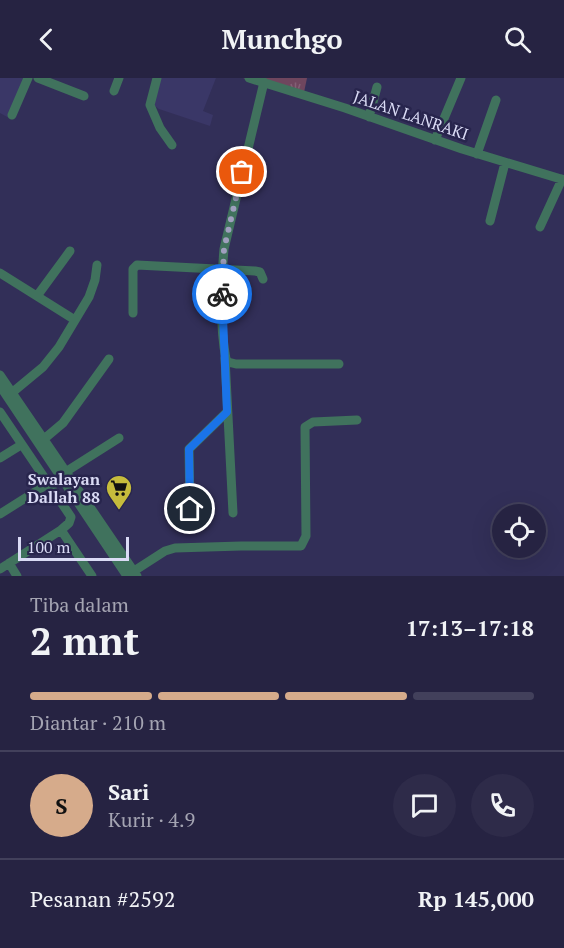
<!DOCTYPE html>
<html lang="id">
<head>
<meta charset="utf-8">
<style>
	:root { --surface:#262342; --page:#2e2b49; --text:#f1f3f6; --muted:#a4a4b2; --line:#42405b; --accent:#d6ab8b }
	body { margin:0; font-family:"PT Serif",serif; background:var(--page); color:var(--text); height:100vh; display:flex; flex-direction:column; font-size:22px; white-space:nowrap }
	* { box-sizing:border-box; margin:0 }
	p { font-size:20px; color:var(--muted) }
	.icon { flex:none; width:33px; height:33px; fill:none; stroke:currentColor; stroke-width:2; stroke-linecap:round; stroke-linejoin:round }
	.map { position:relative; height:498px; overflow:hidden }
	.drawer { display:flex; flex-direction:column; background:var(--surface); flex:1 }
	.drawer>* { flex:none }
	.buttons { position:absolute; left:492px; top:426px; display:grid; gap:12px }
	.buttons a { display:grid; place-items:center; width:54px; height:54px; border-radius:50%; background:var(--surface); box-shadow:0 6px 24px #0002,0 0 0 2px var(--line); font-size:30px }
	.scale { position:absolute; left:18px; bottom:15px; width:111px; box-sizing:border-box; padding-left:6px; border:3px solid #dadbf5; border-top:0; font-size:16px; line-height:21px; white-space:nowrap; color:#dadbf5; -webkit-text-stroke:4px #28254d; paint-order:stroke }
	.pin { position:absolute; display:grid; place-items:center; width:51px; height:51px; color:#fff; margin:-26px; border:3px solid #fff; border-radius:50%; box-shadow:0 2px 6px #0007 }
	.courier { position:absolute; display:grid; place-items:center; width:60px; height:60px; margin:-30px; border:4px solid #1a73e8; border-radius:50%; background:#fff; color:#222; box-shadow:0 2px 8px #0007 }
	.overview em { font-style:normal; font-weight:600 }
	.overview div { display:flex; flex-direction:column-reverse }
	.overview { display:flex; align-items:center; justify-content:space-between; height:102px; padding:0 30px }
	h1 { font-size:39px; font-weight:600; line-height:45px }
	.bar { display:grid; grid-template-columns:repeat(4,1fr); gap:9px 6px; align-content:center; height:72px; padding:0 30px }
	.bar i { height:8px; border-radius:4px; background:var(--line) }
	.bar .active { background:var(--accent) }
	.bar p { grid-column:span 4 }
	.line { display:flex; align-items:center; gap:15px; padding:0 30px; border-top:2px solid var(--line) }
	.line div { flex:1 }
	.round { display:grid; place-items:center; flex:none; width:63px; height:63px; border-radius:32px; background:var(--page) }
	header { display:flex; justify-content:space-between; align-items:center; height:78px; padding:0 30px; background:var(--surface); font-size:27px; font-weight:600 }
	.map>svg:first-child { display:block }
	.built { fill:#3a3767 }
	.grass { fill:url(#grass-tufts) }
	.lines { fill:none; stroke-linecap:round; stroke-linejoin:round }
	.minor { stroke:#40725d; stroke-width:9 }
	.done { stroke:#9f9fbe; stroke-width:6; stroke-dasharray:0 10.8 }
	.route { stroke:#1a73e8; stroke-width:8 }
	.labels { text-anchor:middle; stroke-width:5; stroke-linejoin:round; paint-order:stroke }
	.street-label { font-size:16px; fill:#dadbf5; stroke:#28254d }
	.poi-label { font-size:16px; font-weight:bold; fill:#dadbf5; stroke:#28254d; text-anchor:end }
</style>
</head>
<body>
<header><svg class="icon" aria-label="back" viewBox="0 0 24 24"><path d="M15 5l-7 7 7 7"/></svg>Munchgo<svg class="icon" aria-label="search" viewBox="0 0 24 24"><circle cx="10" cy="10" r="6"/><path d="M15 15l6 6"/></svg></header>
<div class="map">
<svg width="564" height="498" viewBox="0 0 564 498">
	<defs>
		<pattern id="grass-tufts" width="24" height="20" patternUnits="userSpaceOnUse" patternTransform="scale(1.5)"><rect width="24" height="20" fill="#6f465e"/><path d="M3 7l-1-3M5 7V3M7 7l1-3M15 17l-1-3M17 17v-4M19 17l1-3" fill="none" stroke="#836076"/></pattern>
	</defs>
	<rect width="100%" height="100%" fill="#322f58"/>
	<path class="built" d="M 0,0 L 27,0 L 9,40 L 0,35 Z
		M 159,0 L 216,0 L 203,33 L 213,37 L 210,48 L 159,31 L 151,25 Z"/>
	<path class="grass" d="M 243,0 L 307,0 L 303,19 Z"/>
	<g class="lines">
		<path class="minor" d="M 38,0 L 84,18
			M 157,0 L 150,27 L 160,50 L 172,67
			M 249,0 L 345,30 L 462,71 L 564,102
			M 264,4 L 224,171 C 221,206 219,246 226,281 L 228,284 L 236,286 L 339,286
			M 114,13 L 119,0
			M 12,37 L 28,0
			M 369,39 L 377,9
			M 435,62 L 461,0
			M 477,76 L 496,22
			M 490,143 L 505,85
			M 540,149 L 562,101
			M 0,195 L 75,242
			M 37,218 L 70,173
			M 133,235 L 133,191 L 137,187 L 255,193 L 260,194 L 263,201
			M 225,280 L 233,435
			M 0,297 L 137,498
			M 0,308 L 127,498
			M 8,318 L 43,289 L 59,269 L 89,219 L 95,202 L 97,187
			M 0,334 L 71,439 L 69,445 L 61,452 L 0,491
			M 44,361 L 63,345 L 109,281
			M 0,380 L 21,367
			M 67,393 L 119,360
			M 190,431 L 189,371 L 227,334
			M 0,436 L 49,405
			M 61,452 L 92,498
			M 9,485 L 17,498
			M 134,493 L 165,473 L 175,470 L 241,468 L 301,468 L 306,458 L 305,349 L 313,344 L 357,342"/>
	</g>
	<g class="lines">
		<path class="done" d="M 222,216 L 224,171 L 242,94"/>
		<path class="route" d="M 190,431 L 189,371 L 227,334 L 222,216"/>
	</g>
	<defs>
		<g id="supermarket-pin" transform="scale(1.35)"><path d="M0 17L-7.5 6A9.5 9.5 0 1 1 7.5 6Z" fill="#c6bc3c" stroke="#28254d"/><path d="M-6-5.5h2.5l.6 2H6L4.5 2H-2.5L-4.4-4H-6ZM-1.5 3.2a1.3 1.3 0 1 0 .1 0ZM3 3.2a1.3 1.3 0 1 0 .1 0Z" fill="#111"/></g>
	</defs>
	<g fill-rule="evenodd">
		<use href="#supermarket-pin" x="119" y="410"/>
	</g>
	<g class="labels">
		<g class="street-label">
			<text transform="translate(411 37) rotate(19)" y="6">JALAN LANRAKI</text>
		</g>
		<g class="poi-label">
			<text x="100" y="407">Swalayan<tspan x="100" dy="18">Dallah 88</tspan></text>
		</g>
	</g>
</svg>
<div class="buttons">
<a><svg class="icon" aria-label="locate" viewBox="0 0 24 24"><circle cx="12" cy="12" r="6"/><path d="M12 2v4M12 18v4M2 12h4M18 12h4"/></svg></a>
</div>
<div class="scale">100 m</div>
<div class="pin" style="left:242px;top:94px;background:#ea580c"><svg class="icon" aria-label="bag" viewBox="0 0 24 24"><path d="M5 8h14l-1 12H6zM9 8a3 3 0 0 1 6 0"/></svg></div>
<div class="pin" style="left:190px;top:431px;background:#1f2937"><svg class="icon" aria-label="home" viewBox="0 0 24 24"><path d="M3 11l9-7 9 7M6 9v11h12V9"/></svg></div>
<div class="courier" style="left:222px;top:216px"><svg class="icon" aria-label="bike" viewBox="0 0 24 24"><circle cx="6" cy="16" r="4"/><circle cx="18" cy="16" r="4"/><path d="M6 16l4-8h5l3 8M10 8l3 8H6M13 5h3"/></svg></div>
</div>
<section class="drawer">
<div class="overview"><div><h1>2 mnt</h1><p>Tiba dalam</p></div><em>17:13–17:18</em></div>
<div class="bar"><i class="active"></i><i class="active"></i><i class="active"></i><i></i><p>Diantar · 210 m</p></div>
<div class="line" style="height:108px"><b class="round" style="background:var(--accent);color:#111">S</b><div><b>Sari</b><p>Kurir · 4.9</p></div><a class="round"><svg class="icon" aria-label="chat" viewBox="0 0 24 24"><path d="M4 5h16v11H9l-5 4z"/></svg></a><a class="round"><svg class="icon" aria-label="phone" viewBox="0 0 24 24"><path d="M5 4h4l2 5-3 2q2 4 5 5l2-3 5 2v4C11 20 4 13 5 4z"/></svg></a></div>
<div class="line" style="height:78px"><div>Pesanan #2592</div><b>Rp 145,000</b></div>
</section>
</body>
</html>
